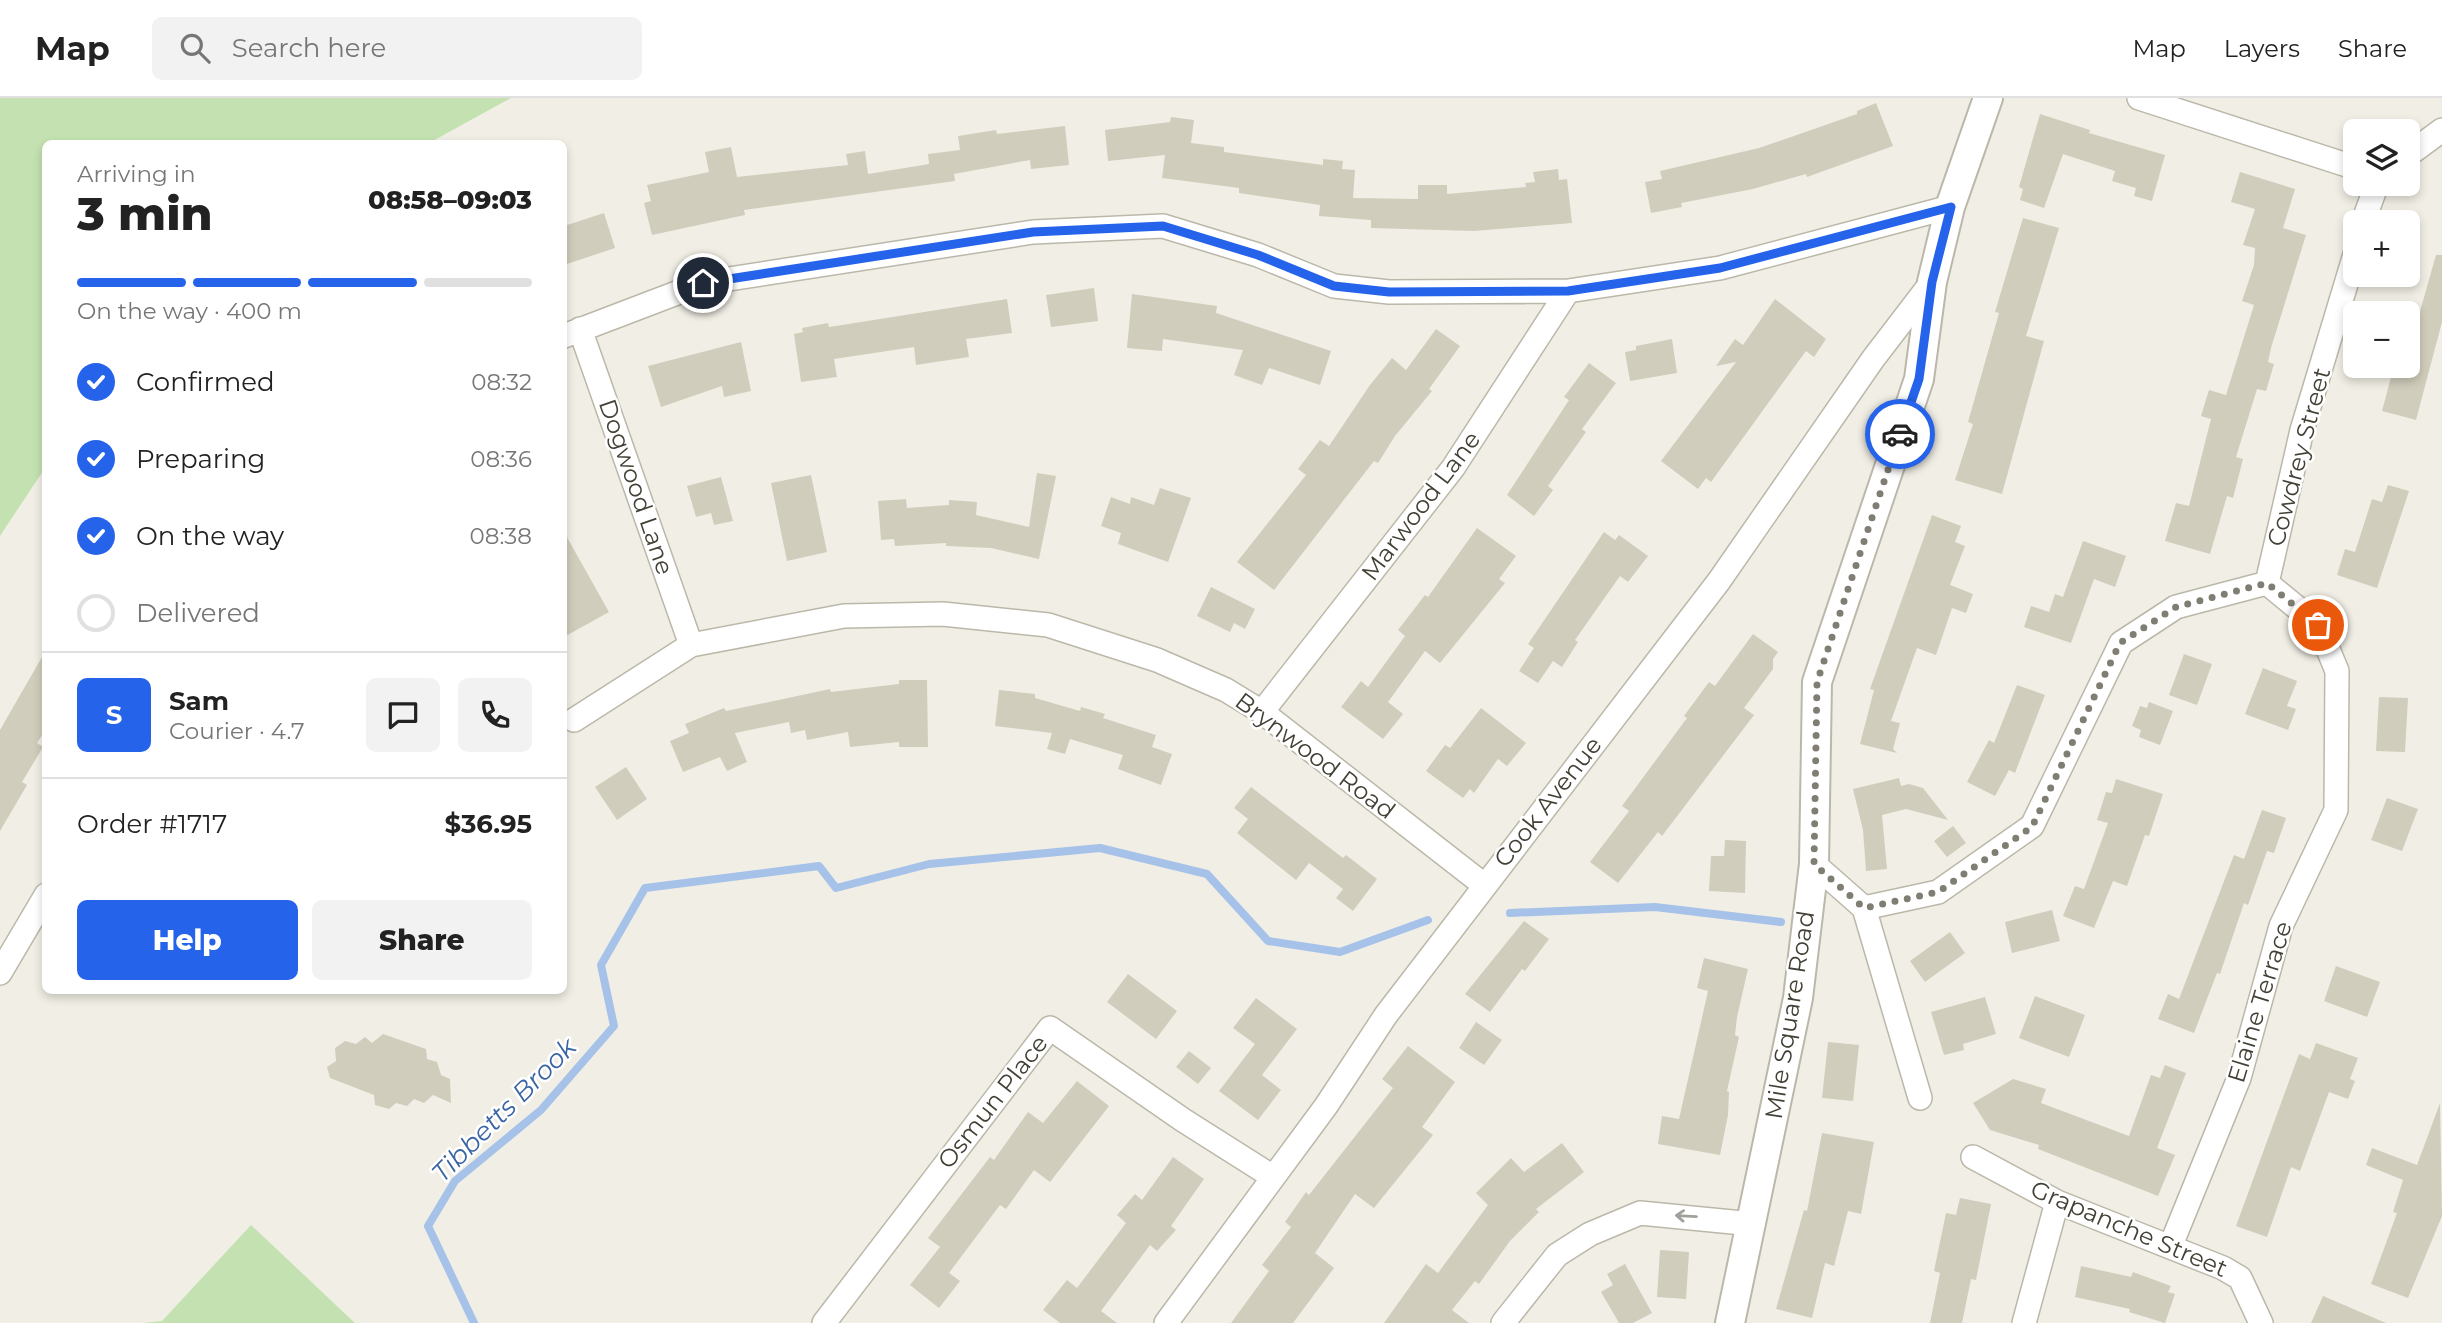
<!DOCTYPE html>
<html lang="en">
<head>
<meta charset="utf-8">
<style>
	:root { --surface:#fff; --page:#f2f2f2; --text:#222; --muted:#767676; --line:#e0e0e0; --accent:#2563eb }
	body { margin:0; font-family:Montserrat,sans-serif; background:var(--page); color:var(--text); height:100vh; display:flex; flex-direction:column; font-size:26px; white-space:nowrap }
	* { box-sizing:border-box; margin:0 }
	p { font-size:23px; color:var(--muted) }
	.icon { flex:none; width:38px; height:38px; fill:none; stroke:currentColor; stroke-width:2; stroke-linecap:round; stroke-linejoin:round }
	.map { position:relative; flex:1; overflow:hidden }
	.drawer { position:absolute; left:42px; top:42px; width:525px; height:854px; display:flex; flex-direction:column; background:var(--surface); border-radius:10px; box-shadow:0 4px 10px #0003 }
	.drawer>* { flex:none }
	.tools { position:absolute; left:2343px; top:21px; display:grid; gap:14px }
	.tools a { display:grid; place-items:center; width:77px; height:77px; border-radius:10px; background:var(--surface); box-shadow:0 4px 10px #0003; font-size:35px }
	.pin { position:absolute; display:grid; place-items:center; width:60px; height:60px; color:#fff; margin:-30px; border:4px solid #fff; border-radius:50%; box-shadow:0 2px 7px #0007 }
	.courier { position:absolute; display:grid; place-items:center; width:70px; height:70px; margin:-35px; border:5px solid #2563eb; border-radius:50%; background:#fff; color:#222; box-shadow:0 2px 9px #0007 }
	.overview em { font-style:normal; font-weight:800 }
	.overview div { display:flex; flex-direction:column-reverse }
	.overview { display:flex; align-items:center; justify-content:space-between; height:119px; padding:0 35px }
	h1 { font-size:46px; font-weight:800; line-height:52px }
	.bar { display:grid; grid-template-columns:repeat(4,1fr); gap:10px 7px; align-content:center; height:84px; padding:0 35px }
	.bar i { height:9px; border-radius:5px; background:var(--line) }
	.bar .selected { background:var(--accent) }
	.bar p { grid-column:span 4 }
	.line { display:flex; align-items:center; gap:18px; padding:0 35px; border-top:2px solid var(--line) }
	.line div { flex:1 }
	.round { display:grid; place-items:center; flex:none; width:74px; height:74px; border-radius:10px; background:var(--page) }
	ol { padding:0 35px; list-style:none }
	li { display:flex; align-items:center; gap:21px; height:77px }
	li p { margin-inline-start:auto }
	li .icon { padding:7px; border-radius:50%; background:var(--accent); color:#fff; stroke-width:4 }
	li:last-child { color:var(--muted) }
	li i { width:38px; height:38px; border:4px solid var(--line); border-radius:50% }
	.button { display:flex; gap:14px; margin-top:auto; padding:14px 35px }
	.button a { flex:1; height:80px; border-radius:10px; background:var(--accent); color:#fff; font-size:28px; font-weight:800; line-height:80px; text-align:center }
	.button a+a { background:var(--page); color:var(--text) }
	header { display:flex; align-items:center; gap:42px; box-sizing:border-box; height:98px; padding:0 35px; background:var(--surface); border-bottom:2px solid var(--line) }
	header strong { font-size:33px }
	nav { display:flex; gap:38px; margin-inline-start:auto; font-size:24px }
	.search { width:490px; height:63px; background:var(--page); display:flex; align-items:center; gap:18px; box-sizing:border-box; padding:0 24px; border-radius:10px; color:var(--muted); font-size:26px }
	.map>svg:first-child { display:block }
	.green { fill:#c4e2b1 }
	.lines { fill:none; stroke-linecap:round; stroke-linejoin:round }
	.stream { stroke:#a6c2e9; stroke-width:8 }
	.building { fill:#d1cdbc }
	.minor-casing { stroke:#bbb8a9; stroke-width:26 }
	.tertiary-casing { stroke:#bbb8a9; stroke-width:32 }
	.minor { stroke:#fff; stroke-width:23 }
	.tertiary { stroke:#fff; stroke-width:28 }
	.oneway { stroke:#a1a09a }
	.done { stroke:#807d73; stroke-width:7; stroke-dasharray:0 12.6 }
	.route { stroke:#2563eb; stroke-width:9 }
	.labels { text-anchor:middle; stroke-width:5; stroke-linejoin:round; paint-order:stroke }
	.street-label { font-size:24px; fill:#434035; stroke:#fff }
	.water-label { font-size:26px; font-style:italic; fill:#3964a4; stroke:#fff }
</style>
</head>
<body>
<header>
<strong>Map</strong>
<div class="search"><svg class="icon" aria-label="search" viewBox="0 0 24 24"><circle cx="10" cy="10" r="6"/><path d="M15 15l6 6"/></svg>Search here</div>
<nav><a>Map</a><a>Layers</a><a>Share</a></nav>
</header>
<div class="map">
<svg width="2442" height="1225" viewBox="0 0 2442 1225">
	<rect width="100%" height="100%" fill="#f1efe5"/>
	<path class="green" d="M 0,0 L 511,0 L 429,45 L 46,46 L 45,370 L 0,438 Z
		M 251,1127 L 355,1225 L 143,1225 L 162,1223 Z"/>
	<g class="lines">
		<path class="stream" d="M 1510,815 L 1655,809 L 1781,824
			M 474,1225 L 428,1128 L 455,1083 L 541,1012 L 614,928 L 601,867 L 645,790 L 819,768 L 836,790 L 929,766 L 1100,750 L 1207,776 L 1268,843 L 1340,854 L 1428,822"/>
	</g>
	<path class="building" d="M 1876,5 L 1893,48 L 1807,79 L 1806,76 L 1753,91 L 1681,105 L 1682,109 L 1651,115 L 1645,84 L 1662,81 L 1660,73 L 1759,50 L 1857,16 L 1857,13 Z
		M 2040,16 L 2090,32 L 2089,35 L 2165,57 L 2152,103 L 2134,98 L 2136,90 L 2112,83 L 2115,73 L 2063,56 L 2044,110 L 2020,102 L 2023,91 L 2019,89 Z
		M 1171,19 L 1194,22 L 1191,45 L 1224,49 L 1224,54 L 1323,67 L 1323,61 L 1343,63 L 1342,71 L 1355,72 L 1353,100 L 1418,101 L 1418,87 L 1447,87 L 1447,96 L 1526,89 L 1525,85 L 1535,84 L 1533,74 L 1558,71 L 1559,82 L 1567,81 L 1572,125 L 1474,133 L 1371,130 L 1371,122 L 1319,118 L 1320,107 L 1239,95 L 1239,90 L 1162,80 L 1165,57 L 1108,63 L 1105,32 L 1170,24 Z
		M 1065,28 L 1069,67 L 1031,71 L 1030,62 L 954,76 L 955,83 L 744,112 L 745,117 L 652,137 L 644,105 L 651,103 L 647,87 L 709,74 L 705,54 L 731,49 L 737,79 L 848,67 L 846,56 L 865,53 L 868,76 L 929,66 L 928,56 L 960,52 L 958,38 L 996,32 L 997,36 Z
		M 2240,74 L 2295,91 L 2283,130 L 2306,137 L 2271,250 L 2268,264 L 2274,266 L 2266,293 L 2257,291 L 2236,359 L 2243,361 L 2233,400 L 2227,398 L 2210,456 L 2165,443 L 2176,405 L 2189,408 L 2211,321 L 2201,318 L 2209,292 L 2226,297 L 2254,207 L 2242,203 L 2254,167 L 2255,150 L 2243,147 L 2255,111 L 2231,104 Z
		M 604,115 L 615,150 L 564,167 L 564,128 Z
		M 2023,120 L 2059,130 L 2026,238 L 2044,243 L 2002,396 L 1955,382 L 1973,326 L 1968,324 L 1999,215 L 1995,214 Z
		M 2436,157 L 2442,157 L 2442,224 L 2416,322 L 2382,313 L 2394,268 L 2408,268 L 2408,229 L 2415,231 Z
		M 1094,190 L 1098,223 L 1051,229 L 1046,197 Z
		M 1132,196 L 1217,208 L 1216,215 L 1331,253 L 1320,287 L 1269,270 L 1262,287 L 1234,277 L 1243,252 L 1163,241 L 1162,253 L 1127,250 Z
		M 1007,201 L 1012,235 L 966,241 L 969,259 L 916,267 L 914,249 L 834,261 L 837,279 L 801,284 L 794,236 L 803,234 L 802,230 L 828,225 L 829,229 Z
		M 1775,201 L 1826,241 L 1814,259 L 1806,253 L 1711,384 L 1706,380 L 1698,391 L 1661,363 L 1736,264 L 1716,268 L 1735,241 L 1743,247 Z
		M 1436,231 L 1460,248 L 1429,291 L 1432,293 L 1395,338 L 1378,365 L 1374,363 L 1274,492 L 1237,464 L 1306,377 L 1298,371 L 1320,342 L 1329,348 L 1370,287 L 1392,260 L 1406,272 Z
		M 1672,241 L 1677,275 L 1630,283 L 1625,254 L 1636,252 L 1636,248 Z
		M 741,244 L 751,293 L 724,299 L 722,288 L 661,309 L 648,268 Z
		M 1589,265 L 1616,285 L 1582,331 L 1586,334 L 1548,388 L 1553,392 L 1534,418 L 1507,397 L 1569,302 L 1564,299 Z
		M 1037,375 L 1056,378 L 1039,461 L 991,450 L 946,448 L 946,445 L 895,448 L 894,441 L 881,442 L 878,403 L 906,401 L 907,410 L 949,407 L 949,402 L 977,404 L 976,417 L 1029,429 Z
		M 811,377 L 827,454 L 787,463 L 771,385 Z
		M 721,379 L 733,423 L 714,427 L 711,415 L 696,419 L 687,388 Z
		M 2388,387 L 2409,393 L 2377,490 L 2337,477 L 2345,451 L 2355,454 L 2372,401 L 2382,404 Z
		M 1160,390 L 1191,400 L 1168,464 L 1118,446 L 1121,435 L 1101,428 L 1111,399 L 1130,406 L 1131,399 L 1154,407 Z
		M 1932,417 L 1961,428 L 1955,444 L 1965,448 L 1950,487 L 1973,496 L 1966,515 L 1952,510 L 1936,557 L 1917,550 L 1891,623 L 1900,625 L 1893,651 L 1897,655 L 1860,646 L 1874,592 L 1870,591 Z
		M 1477,430 L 1516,458 L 1499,481 L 1505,485 L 1440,565 L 1425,553 L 1388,604 L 1403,616 L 1383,641 L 1341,609 L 1361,583 L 1368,589 L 1405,538 L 1398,532 L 1425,497 L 1428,499 Z
		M 564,434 L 609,514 L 564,539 Z
		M 1604,434 L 1615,442 L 1619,437 L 1648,458 L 1628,484 L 1620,478 L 1575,542 L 1578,544 L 1562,569 L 1553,563 L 1538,585 L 1519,573 L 1534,550 L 1528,546 Z
		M 2083,443 L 2126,458 L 2115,489 L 2094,481 L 2071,545 L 2024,529 L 2031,508 L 2049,514 L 2055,496 L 2063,499 Z
		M 1211,489 L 1255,511 L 1245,531 L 1234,525 L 1230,534 L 1197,518 Z
		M 1753,536 L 1778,554 L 1773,561 L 1773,571 L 1744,610 L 1754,617 L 1662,738 L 1658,734 L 1618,785 L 1590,764 L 1629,713 L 1622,708 L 1687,620 L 1684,618 L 1709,584 L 1715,588 Z
		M 46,552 L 46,631 L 37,645 L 43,649 L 22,684 L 27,687 L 0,733 L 0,632 Z
		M 2184,556 L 2212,566 L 2197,607 L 2169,597 Z
		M 2263,570 L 2297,583 L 2287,608 L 2296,611 L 2288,632 L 2245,616 Z
		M 899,582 L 927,582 L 928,649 L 899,649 L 899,644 L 850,649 L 848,634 L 807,642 L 805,632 L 791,635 L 789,624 L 735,635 L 747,664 L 727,673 L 720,659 L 683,674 L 670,643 L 689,635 L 685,626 L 724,610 L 726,613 L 830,591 L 831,594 L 899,586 Z
		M 2017,587 L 2045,597 L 2015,675 L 2009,672 L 1995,698 L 1967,684 L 1989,642 L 1994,645 Z
		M 999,592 L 1035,596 L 1035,600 L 1080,613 L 1081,609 L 1105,616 L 1103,620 L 1156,637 L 1152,649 L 1172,656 L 1161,687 L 1118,671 L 1123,657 L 1070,641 L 1065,656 L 1047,651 L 1052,635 L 995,628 Z
		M 2379,599 L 2408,600 L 2405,654 L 2376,653 Z
		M 2149,604 L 2173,613 L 2160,647 L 2139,639 L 2141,632 L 2132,628 L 2140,608 L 2147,610 Z
		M 1481,610 L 1526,645 L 1507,668 L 1498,661 L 1474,695 L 1470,691 L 1463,700 L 1426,673 L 1445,647 L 1450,650 Z
		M 626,669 L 647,701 L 617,722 L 595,689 Z
		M 1899,680 L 1901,688 L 1909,686 L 1923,690 L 1948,722 L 1906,711 L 1882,717 L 1887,771 L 1866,773 L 1863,732 L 1853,691 Z
		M 2116,681 L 2163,696 L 2149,738 L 2145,737 L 2127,788 L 2113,783 L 2094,830 L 2063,818 L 2075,788 L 2084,791 L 2108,725 L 2097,722 L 2106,694 L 2112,695 Z
		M 1251,689 L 1343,760 L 1346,757 L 1377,781 L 1353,813 L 1336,800 L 1343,791 L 1309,765 L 1296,782 L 1237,735 L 1248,721 L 1234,710 Z
		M 2387,700 L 2418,711 L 2402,753 L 2371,742 Z
		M 2262,712 L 2286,720 L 2274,755 L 2267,753 L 2248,807 L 2244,805 L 2220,876 L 2217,875 L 2194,935 L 2158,921 L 2168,896 L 2179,901 L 2234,757 L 2244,761 Z
		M 1953,728 L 1966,745 L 1947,759 L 1934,743 Z
		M 1725,742 L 1746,743 L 1745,795 L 1709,793 L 1711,758 L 1724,758 Z
		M 2052,812 L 2060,843 L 2012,855 L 2005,824 Z
		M 1524,823 L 1549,841 L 1525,873 L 1522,871 L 1490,914 L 1465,896 Z
		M 1950,834 L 1965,855 L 1925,884 L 1910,863 Z
		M 1704,860 L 1748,871 L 1737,919 L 1735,937 L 1739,939 L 1727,993 L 1729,994 L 1728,1017 L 1720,1057 L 1658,1046 L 1662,1018 L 1679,1021 L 1708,893 L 1697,890 Z
		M 2336,868 L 2380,884 L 2367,919 L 2324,903 Z
		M 1128,876 L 1177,913 L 1156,941 L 1107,904 Z
		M 2035,898 L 2085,917 L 2069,959 L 2019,940 Z
		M 1985,899 L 1996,936 L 1963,946 L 1964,952 L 1944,957 L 1931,914 Z
		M 1256,900 L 1297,931 L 1262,977 L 1281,992 L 1258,1022 L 1219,993 L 1255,946 L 1233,930 Z
		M 1476,924 L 1502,942 L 1484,967 L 1459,950 Z
		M 383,936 L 426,951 L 427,961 L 437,964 L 441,977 L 450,981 L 451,1005 L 433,997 L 424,1005 L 414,1001 L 407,1008 L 396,1005 L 389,1011 L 375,1007 L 374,997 L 330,980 L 327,969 L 336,963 L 335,950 L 345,943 L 356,946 L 365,939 L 372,945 Z
		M 1828,944 L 1859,947 L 1853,1003 L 1822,1000 Z
		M 2316,945 L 2358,960 L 2350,981 L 2355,983 L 2348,1001 L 2329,994 L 2300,1073 L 2291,1069 L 2267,1139 L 2236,1128 L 2299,956 L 2310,961 Z
		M 1408,948 L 1455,984 L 1422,1029 L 1433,1037 L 1374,1110 L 1355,1096 L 1315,1155 L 1334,1170 L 1293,1225 L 1231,1225 L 1269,1173 L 1262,1167 L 1291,1129 L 1285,1124 L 1306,1094 L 1309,1097 L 1393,990 L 1382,981 Z
		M 1189,953 L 1211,970 L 1198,986 L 1176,969 Z
		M 2165,967 L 2186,975 L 2157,1050 L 2175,1057 L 2158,1098 L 2038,1051 L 2039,1047 L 1990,1032 L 1973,1005 L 2013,981 L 2046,991 L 2041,1005 L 2129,1038 L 2151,977 L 2160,980 Z
		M 1077,983 L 1109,1008 L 1050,1084 L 1034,1072 L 1006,1111 L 1000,1107 L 949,1175 L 960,1183 L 939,1210 L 910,1187 L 940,1149 L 928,1140 L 990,1059 L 994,1062 L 1028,1014 L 1043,1025 Z
		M 2440,1005 L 2442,1118 L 2408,1200 L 2371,1186 L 2397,1115 L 2393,1114 L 2403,1082 L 2366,1067 L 2372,1050 L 2417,1067 Z
		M 1822,1035 L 1874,1044 L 1861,1116 L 1848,1113 L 1834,1168 L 1825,1165 L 1812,1220 L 1776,1211 L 1804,1112 L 1807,1113 Z
		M 1562,1045 L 1584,1074 L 1536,1111 L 1539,1114 L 1510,1143 L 1479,1186 L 1475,1183 L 1452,1212 L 1469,1225 L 1384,1225 L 1426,1166 L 1438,1175 L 1488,1107 L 1476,1095 L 1511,1060 L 1524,1074 Z
		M 1173,1059 L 1204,1081 L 1171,1128 L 1176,1132 L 1157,1153 L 1150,1147 L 1101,1213 L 1117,1225 L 1060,1225 L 1043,1212 L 1067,1182 L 1077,1190 L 1126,1125 L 1117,1117 L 1135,1096 L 1142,1102 Z
		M 1960,1100 L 1991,1106 L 1976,1182 L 1971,1181 L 1962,1225 L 1930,1225 L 1940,1175 L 1934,1173 L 1946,1115 L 1956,1117 Z
		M 1660,1152 L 1689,1154 L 1686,1201 L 1657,1199 Z
		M 1625,1166 L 1652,1215 L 1633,1225 L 1619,1225 L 1601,1194 L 1613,1187 L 1607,1176 Z
		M 2081,1168 L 2131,1179 L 2133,1174 L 2171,1188 L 2168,1194 L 2175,1196 L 2165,1225 L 2129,1214 L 2130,1211 L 2075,1199 Z
		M 2323,1198 L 2386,1225 L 2311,1225 Z"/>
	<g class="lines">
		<g class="minor-casing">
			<path id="minor" d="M 2139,0 L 2356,70
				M 2408,57 L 2442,32
				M 2363,124 L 2377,86
				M 580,231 L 691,547
				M 564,238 L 703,185 L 1033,134 L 1163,128 L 1258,157 L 1334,188 L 1389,194 L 1568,193 L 1720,170 L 1950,109
				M 2267,485 L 2302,332 L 2356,153
				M 1262,614 L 1453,370 L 1568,193
				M 574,622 L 691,547 L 844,518 L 943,516 L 1048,527 L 1157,562 L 1226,592 L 1262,614 L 1484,787
				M 1814,766 L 1864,810 L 1920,1000
				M 1864,810 L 1938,794 L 2032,728 L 2121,545 L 2176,509 L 2267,485
				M 0,875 L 46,797
				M 1973,1059 L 2057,1104 L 2223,1170 L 2240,1180 L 2261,1225
				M 2171,1147 L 2239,980 L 2281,828 L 2336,712 L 2337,573 L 2318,527 L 2267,485
				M 824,1225 L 1050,930 L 1183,1022 L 1273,1079
				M 1166,1225 L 1326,1008 L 1386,917 L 1719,483 L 1873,261 L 1932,184
				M 1503,1225 L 1557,1157 L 1590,1136 L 1640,1115 L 1753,1126
				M 2024,1225 L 2057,1104"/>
		</g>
		<g class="tertiary-casing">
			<path id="tertiary" d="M 1730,1225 L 1798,900 L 1814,766 L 1817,584 L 1919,281 L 1932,184 L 1950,109 L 1988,0"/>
		</g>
		<use href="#minor" class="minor"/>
		<use href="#tertiary" class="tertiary"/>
	</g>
	<defs><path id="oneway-shaft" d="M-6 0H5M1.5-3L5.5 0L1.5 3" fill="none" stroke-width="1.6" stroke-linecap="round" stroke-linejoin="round" transform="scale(1.75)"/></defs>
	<use class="oneway" href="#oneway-shaft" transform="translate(1686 1118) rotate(-177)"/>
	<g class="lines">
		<path class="done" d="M 1900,336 L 1817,584 L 1814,766 L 1864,810 L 1938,794 L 2032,729 L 2120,545 L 2176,509 L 2267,485 L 2318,527"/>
		<path class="route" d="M 703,185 L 1033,134 L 1163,128 L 1258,157 L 1334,188 L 1389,194 L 1568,193 L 1720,170 L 1951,109 L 1932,184 L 1919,281 L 1900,336"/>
	</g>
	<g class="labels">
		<g class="street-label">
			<text transform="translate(2299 359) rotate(-75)" y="8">Cowdrey Street</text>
			<text transform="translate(636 389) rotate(71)" y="8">Dogwood Lane</text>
			<text transform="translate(1421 408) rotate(-53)" y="8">Marwood Lane</text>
			<text transform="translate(1315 658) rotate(37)" y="8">Brynwood Road</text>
			<text transform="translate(1548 704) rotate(-52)" y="8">Cook Avenue</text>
			<text transform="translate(2260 904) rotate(-73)" y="8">Elaine Terrace</text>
			<text transform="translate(1790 917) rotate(-81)" y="8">Mile Square Road</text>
			<text transform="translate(993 1004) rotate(-52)" y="8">Osmun Place</text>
			<text transform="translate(2129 1131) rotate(23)" y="8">Grapanche Street</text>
		</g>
		<g class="water-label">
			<text transform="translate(504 1012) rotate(-45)" y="9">Tibbetts Brook</text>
		</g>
	</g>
</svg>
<div class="tools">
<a><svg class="icon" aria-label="layers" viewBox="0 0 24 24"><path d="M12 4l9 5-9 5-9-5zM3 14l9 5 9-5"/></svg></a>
<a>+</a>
<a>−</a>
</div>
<div class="pin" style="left:2318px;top:527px;background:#ea580c"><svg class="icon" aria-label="bag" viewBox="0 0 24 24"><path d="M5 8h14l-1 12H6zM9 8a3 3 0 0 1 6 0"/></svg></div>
<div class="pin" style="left:703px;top:185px;background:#1f2937"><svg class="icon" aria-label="home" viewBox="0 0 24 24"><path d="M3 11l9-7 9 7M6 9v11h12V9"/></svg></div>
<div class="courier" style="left:1900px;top:336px"><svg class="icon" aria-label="car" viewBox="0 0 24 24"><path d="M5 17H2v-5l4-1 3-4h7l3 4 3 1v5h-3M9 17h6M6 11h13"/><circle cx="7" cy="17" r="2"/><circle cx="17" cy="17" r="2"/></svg></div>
<section class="drawer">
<div class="overview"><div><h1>3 min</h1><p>Arriving in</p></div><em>08:58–09:03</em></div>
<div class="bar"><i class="selected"></i><i class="selected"></i><i class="selected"></i><i></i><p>On the way · 400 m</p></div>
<ol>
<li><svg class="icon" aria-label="check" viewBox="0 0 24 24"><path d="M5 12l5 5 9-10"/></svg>Confirmed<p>08:32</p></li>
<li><svg class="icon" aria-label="check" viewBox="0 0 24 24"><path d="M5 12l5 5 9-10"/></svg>Preparing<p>08:36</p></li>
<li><svg class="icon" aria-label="check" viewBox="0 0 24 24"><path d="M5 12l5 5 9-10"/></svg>On the way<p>08:38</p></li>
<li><i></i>Delivered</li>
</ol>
<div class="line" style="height:126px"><b class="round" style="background:var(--accent);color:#fff">S</b><div><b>Sam</b><p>Courier · 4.7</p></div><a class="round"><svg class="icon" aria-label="chat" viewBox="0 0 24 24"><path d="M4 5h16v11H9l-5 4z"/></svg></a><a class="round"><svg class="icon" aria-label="phone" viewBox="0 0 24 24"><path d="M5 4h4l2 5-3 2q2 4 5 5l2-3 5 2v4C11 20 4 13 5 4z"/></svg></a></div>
<div class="line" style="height:91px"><div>Order #1717</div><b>$36.95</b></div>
<div class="button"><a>Help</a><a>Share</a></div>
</section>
</div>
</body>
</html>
